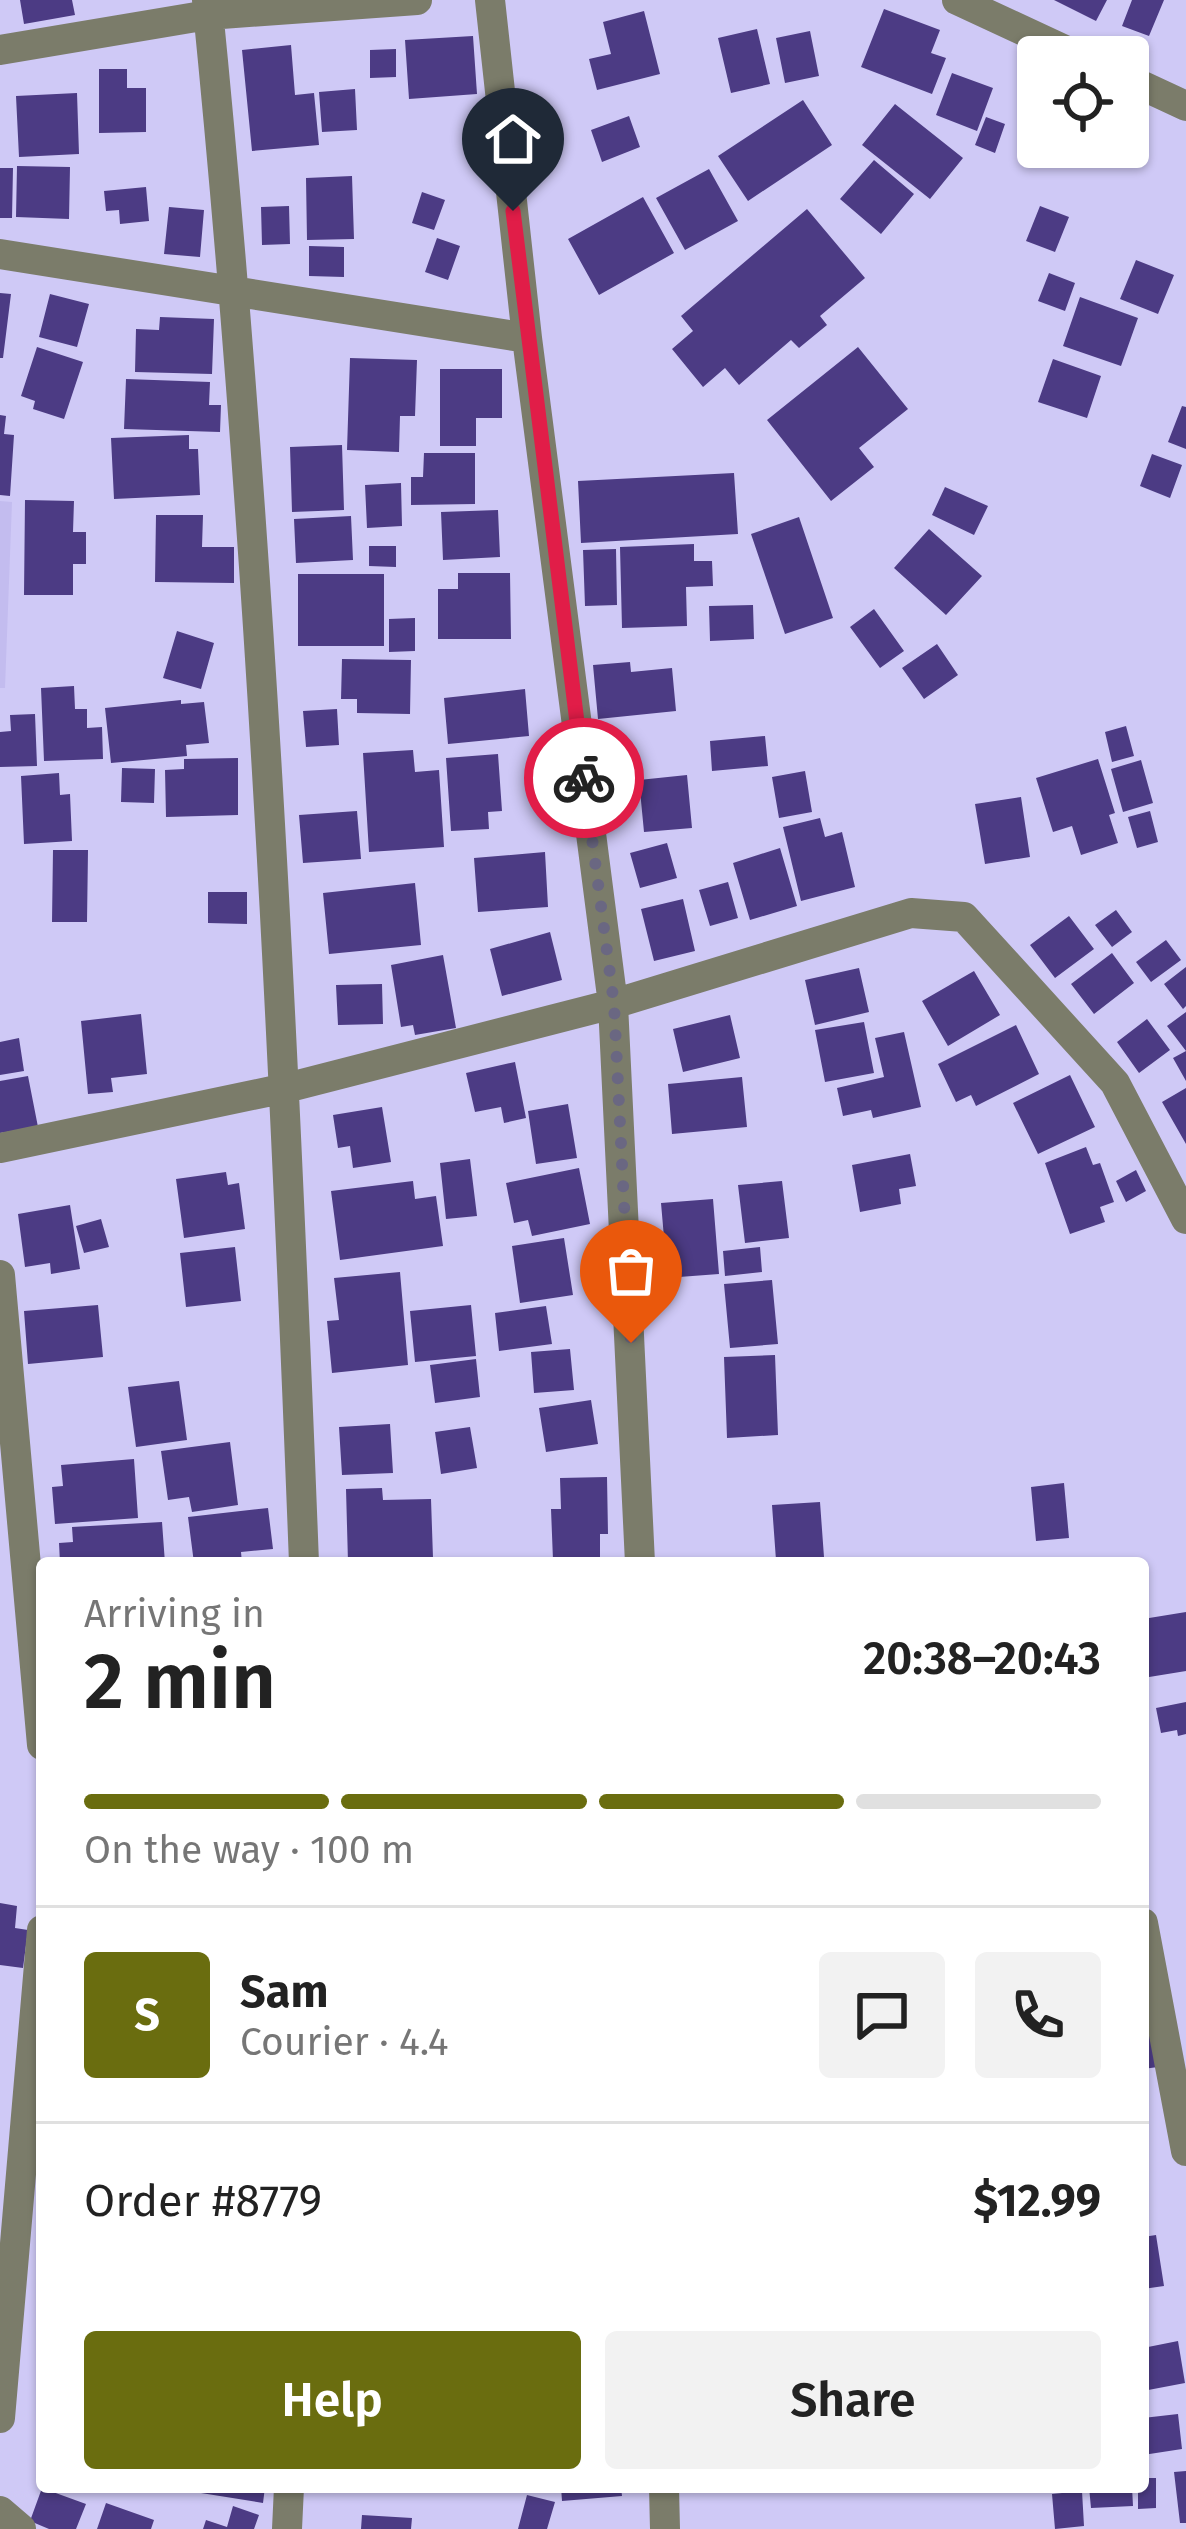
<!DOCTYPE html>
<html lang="en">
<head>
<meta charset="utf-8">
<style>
	:root { --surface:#fff; --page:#f2f2f2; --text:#222; --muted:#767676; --line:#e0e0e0; --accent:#6a6d0f }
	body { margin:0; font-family:"Fira Sans",sans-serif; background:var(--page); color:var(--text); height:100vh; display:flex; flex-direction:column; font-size:45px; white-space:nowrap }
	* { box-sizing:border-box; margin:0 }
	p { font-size:39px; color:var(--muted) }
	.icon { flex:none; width:66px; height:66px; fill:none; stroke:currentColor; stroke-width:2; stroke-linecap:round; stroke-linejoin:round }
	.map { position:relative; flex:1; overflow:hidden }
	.sheet { position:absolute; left:36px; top:1557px; width:1113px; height:936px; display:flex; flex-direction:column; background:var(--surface); border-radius:12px; box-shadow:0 3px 9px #0004 }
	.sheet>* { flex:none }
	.fabs { position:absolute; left:1017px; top:36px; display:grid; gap:24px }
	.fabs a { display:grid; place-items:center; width:132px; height:132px; border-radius:12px; background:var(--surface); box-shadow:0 3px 9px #0004; font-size:60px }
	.pin { position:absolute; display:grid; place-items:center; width:102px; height:102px; color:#fff; margin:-123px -51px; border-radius:50% 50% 50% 0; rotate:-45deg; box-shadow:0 0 12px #0007 }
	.pin .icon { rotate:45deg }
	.courier { position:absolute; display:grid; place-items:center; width:120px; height:120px; margin:-60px; border:9px solid #e11d48; border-radius:50%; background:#fff; color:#222; box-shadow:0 3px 15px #0007 }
	.headline em { font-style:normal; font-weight:600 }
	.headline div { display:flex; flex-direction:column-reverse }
	.headline { display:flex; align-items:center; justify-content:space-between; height:204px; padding:0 48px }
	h1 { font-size:78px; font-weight:600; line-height:90px }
	.bar { display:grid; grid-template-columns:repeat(4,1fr); gap:18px 12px; align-content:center; height:144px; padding:0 48px }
	.bar i { height:15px; border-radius:9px; background:var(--line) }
	.bar .active { background:var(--accent) }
	.bar p { grid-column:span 4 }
	.line { display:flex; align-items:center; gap:30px; padding:0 48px; border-top:3px solid var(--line) }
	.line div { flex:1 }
	.round { display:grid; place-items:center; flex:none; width:126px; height:126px; border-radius:12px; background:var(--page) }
	.primary-button { display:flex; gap:24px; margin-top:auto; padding:24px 48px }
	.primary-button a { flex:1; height:138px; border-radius:12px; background:var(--accent); color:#fff; font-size:48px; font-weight:600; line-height:138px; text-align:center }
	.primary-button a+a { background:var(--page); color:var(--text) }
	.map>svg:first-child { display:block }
	.built { fill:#c3bcef }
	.building { fill:#4c3b84 }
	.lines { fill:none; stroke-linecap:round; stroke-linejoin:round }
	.minor { stroke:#7b7c6a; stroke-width:30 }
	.done { stroke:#6a6782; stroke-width:12; stroke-dasharray:0 21.6 }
	.route { stroke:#e11d48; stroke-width:15 }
</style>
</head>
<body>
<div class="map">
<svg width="1186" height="2529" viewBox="0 0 1186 2529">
	<rect width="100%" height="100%" fill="#cfc9f6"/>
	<path class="built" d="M 0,501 L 12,502 L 5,688 L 0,688 Z"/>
	<path class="building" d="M 20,0 L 72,0 L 75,15 L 24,24 Z
		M 1054,0 L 1107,0 L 1096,21 Z
		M 1132,0 L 1164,0 L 1149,36 L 1122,26 Z
		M 884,9 L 940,30 L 931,53 L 946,58 L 932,94 L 861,67 Z
		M 644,11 L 660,74 L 597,90 L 589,59 L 611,54 L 603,22 Z
		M 757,29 L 770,84 L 731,93 L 718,38 Z
		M 810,31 L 819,76 L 785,83 L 776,38 Z
		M 473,36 L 477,94 L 409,99 L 405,40 Z
		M 291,45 L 295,95 L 314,93 L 319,145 L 252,151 L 242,50 Z
		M 396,49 L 396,77 L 370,78 L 370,50 Z
		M 99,69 L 127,69 L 127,88 L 146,88 L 146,132 L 99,133 Z
		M 952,73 L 993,88 L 977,131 L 936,115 Z
		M 355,89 L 357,130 L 322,132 L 319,92 Z
		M 77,93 L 79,154 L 19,157 L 16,96 Z
		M 803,100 L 832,145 L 748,201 L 718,156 Z
		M 895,104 L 963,158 L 930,199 L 862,145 Z
		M 629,116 L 640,147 L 602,162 L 591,130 Z
		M 986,117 L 1005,124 L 995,153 L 975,145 Z
		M 874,160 L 914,194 L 881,234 L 840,199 Z
		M 17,166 L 70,167 L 69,219 L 16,217 Z
		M 0,168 L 13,168 L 12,218 L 0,218 Z
		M 709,169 L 738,221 L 685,250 L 656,198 Z
		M 352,176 L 354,239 L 307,240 L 306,178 Z
		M 146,187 L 149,221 L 120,224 L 119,210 L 106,211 L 104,191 Z
		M 422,192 L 445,200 L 434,230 L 412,223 Z
		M 643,197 L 674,253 L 599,295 L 568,239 Z
		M 289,206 L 290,244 L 262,245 L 261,207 Z
		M 1040,206 L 1069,217 L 1055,252 L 1026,241 Z
		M 169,207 L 204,210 L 200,257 L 164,254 Z
		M 807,209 L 865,278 L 820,316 L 827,325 L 799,348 L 791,340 L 739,385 L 725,368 L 703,387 L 672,349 L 693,331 L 681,316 Z
		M 437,238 L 460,246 L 448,280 L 425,272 Z
		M 309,246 L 344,247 L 344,277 L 309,276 Z
		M 1136,260 L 1174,275 L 1158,314 L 1120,299 Z
		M 1049,273 L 1075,283 L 1065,311 L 1038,301 Z
		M 0,293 L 11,294 L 3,358 L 0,358 Z
		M 50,294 L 89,304 L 77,347 L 39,337 Z
		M 1080,297 L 1138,318 L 1121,366 L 1063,346 Z
		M 160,317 L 214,319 L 212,374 L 135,372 L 136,329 L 159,330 Z
		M 37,347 L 83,362 L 64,419 L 33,409 L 35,401 L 21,396 Z
		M 858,347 L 908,409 L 859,448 L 874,467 L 831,501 L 767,420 Z
		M 350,358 L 417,360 L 415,416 L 400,416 L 399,452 L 347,450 Z
		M 1053,359 L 1101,376 L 1087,418 L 1038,402 Z
		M 440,369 L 502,369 L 502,418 L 476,418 L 476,446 L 440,446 Z
		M 126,379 L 210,382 L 209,405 L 221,405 L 220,432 L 124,429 Z
		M 1182,406 L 1186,407 L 1186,449 L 1168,442 Z
		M 0,415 L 6,416 L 4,434 L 14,435 L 10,496 L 0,495 Z
		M 189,435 L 189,449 L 198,449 L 200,495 L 114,499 L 111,438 Z
		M 342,445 L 344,510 L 292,512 L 290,447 Z
		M 424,453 L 475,453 L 475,504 L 411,505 L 411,477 L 423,477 Z
		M 1152,454 L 1182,465 L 1170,498 L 1140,486 Z
		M 734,473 L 738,534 L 581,543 L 578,481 Z
		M 401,483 L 402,526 L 367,528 L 365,485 Z
		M 945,487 L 988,506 L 974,535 L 932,515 Z
		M 25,500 L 74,501 L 73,532 L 86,532 L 86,564 L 73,564 L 73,595 L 24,595 Z
		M 498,510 L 500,557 L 443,560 L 441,512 Z
		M 156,515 L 203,515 L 202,547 L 234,547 L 234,583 L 155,582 Z
		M 351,516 L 353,560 L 296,563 L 294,519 Z
		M 799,517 L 833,618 L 785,634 L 751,534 Z
		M 929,529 L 982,576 L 946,615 L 894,568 Z
		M 694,544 L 694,561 L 712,561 L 713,586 L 686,587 L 687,626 L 622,628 L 620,547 Z
		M 369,546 L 396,546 L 396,567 L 369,566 Z
		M 616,549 L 617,605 L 585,606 L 583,550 Z
		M 458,573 L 510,573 L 511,639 L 438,639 L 438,589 L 458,589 Z
		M 298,574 L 384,574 L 384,646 L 298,646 Z
		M 753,605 L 754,639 L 710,641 L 709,606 Z
		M 874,609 L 904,651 L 880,668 L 850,627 Z
		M 415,618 L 415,651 L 389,652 L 389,619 Z
		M 177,631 L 214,643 L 201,689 L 163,678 Z
		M 937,644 L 958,675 L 924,699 L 902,668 Z
		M 342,659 L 411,660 L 410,714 L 357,713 L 357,699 L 341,699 Z
		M 630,662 L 631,672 L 672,668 L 676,711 L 598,719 L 593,665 Z
		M 74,686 L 75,709 L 87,709 L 87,728 L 102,727 L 103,759 L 44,761 L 41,688 Z
		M 525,689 L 529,736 L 448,744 L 444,698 Z
		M 181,700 L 181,704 L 204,702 L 209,743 L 186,745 L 187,756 L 111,763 L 105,708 Z
		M 337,709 L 339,745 L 306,747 L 303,711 Z
		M 35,714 L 37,766 L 0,767 L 0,732 L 11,731 L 10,715 Z
		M 1126,726 L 1134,756 L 1112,762 L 1105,732 Z
		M 765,736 L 768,766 L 712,771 L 710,741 Z
		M 413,750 L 415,772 L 439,770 L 444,847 L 369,852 L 363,753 Z
		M 498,754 L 502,811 L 488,812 L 489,829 L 451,831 L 446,758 Z
		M 238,758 L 238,815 L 166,817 L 165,770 L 184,769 L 184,759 Z
		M 1098,759 L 1115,813 L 1109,815 L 1118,843 L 1081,855 L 1072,826 L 1053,832 L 1036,778 Z
		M 1141,760 L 1153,803 L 1123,812 L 1111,769 Z
		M 122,768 L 155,769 L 154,803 L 121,802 Z
		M 805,771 L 812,812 L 779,818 L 772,777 Z
		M 59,773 L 60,795 L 70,794 L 72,841 L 24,844 L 21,776 Z
		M 687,775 L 692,828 L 644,832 L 639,780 Z
		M 1021,797 L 1030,857 L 985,864 L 975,804 Z
		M 357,811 L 361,859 L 303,863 L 299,815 Z
		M 1150,811 L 1158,842 L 1137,848 L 1128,817 Z
		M 820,818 L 825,837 L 842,832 L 855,887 L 801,901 L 783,827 Z
		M 667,843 L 677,878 L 640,888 L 630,853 Z
		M 780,848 L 797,906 L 750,920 L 733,863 Z
		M 53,850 L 88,850 L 87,922 L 52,922 Z
		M 545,852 L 548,907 L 478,912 L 474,858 Z
		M 728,882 L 738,918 L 710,926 L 699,890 Z
		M 415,883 L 421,945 L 329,954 L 323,893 Z
		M 208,892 L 247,892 L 247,924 L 208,923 Z
		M 683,899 L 695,951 L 654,961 L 641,909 Z
		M 1116,910 L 1132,932 L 1112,947 L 1095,925 Z
		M 1069,916 L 1094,949 L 1055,978 L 1030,945 Z
		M 550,932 L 562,980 L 502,996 L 490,949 Z
		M 1166,940 L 1181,960 L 1151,982 L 1136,962 Z
		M 1112,953 L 1134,983 L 1094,1014 L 1071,984 Z
		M 443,955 L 456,1028 L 415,1035 L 413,1025 L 401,1027 L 391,965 Z
		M 1186,967 L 1186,1006 L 1183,1009 L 1164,984 Z
		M 859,968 L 869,1012 L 815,1025 L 805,980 Z
		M 974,971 L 1000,1015 L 948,1046 L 922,1001 Z
		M 382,984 L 383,1024 L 338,1025 L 336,985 Z
		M 1186,1012 L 1186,1081 L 1173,1058 L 1186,1051 L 1167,1026 Z
		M 141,1014 L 147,1074 L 111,1078 L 113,1092 L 88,1094 L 81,1021 Z
		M 730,1015 L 740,1058 L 683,1072 L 673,1029 Z
		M 1147,1019 L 1170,1050 L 1139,1073 L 1117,1042 Z
		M 864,1022 L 874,1073 L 825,1082 L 815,1030 Z
		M 1016,1025 L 1039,1074 L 976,1106 L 971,1095 L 956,1102 L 938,1064 Z
		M 904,1032 L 921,1107 L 873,1118 L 871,1110 L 843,1116 L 837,1088 L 884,1077 L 875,1038 Z
		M 19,1038 L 24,1071 L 0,1075 L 0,1042 Z
		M 515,1062 L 526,1118 L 504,1123 L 501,1107 L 475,1112 L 466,1073 Z
		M 1070,1075 L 1095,1127 L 1038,1154 L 1013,1103 Z
		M 28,1076 L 38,1127 L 0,1133 L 0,1081 Z
		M 742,1077 L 747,1127 L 672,1134 L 668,1084 Z
		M 1186,1088 L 1186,1144 L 1162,1102 Z
		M 568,1104 L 577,1158 L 536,1164 L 528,1111 Z
		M 382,1107 L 391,1162 L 353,1168 L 350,1146 L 338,1148 L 333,1115 Z
		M 1086,1147 L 1093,1165 L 1100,1163 L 1114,1202 L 1100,1207 L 1105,1222 L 1070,1234 L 1045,1163 Z
		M 910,1154 L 916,1186 L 899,1189 L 901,1204 L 860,1212 L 852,1165 Z
		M 470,1159 L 477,1216 L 446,1219 L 440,1163 Z
		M 579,1168 L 590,1224 L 532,1236 L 528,1220 L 514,1223 L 506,1183 Z
		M 1136,1170 L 1146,1191 L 1126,1202 L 1116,1181 Z
		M 226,1172 L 228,1185 L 239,1183 L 245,1229 L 184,1238 L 176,1179 Z
		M 413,1181 L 415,1199 L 436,1196 L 443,1246 L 340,1260 L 331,1191 Z
		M 782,1181 L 789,1238 L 745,1243 L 738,1185 Z
		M 713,1199 L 719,1274 L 679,1277 L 676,1248 L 665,1249 L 661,1203 Z
		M 70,1205 L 80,1269 L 51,1274 L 50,1263 L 25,1267 L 18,1214 Z
		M 101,1219 L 109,1247 L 84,1253 L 76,1226 Z
		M 564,1238 L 573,1295 L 520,1303 L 512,1246 Z
		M 235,1247 L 241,1301 L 186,1307 L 180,1253 Z
		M 760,1247 L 762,1272 L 725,1276 L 723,1251 Z
		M 400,1272 L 408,1365 L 332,1373 L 327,1321 L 339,1320 L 334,1278 Z
		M 772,1280 L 778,1344 L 730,1348 L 724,1284 Z
		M 98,1305 L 103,1357 L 28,1364 L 24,1311 Z
		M 471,1305 L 476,1356 L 415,1362 L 410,1311 Z
		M 546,1306 L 552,1344 L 499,1351 L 495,1313 Z
		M 570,1349 L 574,1390 L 534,1393 L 531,1352 Z
		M 775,1355 L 778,1435 L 727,1438 L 724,1357 Z
		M 476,1359 L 480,1397 L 435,1403 L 430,1365 Z
		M 179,1381 L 187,1440 L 136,1447 L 128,1387 Z
		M 591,1400 L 598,1444 L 546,1452 L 539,1408 Z
		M 390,1424 L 393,1473 L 342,1475 L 339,1427 Z
		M 470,1427 L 477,1468 L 441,1474 L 435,1432 Z
		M 230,1442 L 238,1505 L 192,1512 L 189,1497 L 168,1500 L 161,1451 Z
		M 134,1459 L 138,1518 L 55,1524 L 52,1487 L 63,1486 L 61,1465 Z
		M 607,1477 L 608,1534 L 600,1534 L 600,1559 L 553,1560 L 551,1509 L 561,1509 L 560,1478 Z
		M 1064,1483 L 1069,1538 L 1036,1541 L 1031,1487 Z
		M 382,1488 L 383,1500 L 431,1499 L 433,1558 L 348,1562 L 346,1489 Z
		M 820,1502 L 824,1557 L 776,1560 L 772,1505 Z
		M 268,1508 L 273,1549 L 241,1552 L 242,1563 L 194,1563 L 188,1517 Z
		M 162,1522 L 165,1563 L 60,1563 L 59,1543 L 73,1542 L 72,1527 Z
		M 1186,1612 L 1186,1671 L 1143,1678 L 1143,1619 Z
		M 1186,1702 L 1186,1734 L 1178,1736 L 1177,1730 L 1161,1733 L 1156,1708 Z
		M 0,1903 L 17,1906 L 15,1928 L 28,1930 L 23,1968 L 0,1965 Z
		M 1149,2010 L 1158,2067 L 1143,2069 L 1143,2011 Z
		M 1156,2235 L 1164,2286 L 1143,2289 L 1143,2237 Z
		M 1178,2341 L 1185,2383 L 1143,2391 L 1143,2348 Z
		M 1178,2414 L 1182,2449 L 1143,2455 L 1143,2418 Z
		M 1186,2471 L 1186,2523 L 1180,2523 L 1174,2472 Z
		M 1143,2478 L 1156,2478 L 1156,2508 L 1138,2509 L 1138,2487 L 1143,2487 Z
		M 202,2487 L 265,2487 L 263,2503 L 201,2493 Z
		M 561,2487 L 621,2487 L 622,2496 L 562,2501 Z
		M 1089,2487 L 1132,2487 L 1133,2506 L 1091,2508 Z
		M 42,2488 L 86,2504 L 76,2529 L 49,2529 L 30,2521 Z
		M 1082,2491 L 1084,2526 L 1055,2529 L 1052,2494 Z
		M 527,2495 L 555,2502 L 547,2529 L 518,2529 Z
		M 106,2503 L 154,2520 L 151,2529 L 97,2529 Z
		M 233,2506 L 259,2515 L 254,2529 L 203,2529 L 206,2520 L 227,2527 Z
		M 362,2515 L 412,2518 L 411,2529 L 361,2529 Z"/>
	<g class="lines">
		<path class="minor" d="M 207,0 C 259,520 284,1041 304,1563
			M 490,0 L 527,338
			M 957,0 L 1080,57
			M 0,50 L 208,15 L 417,0
			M 1128,79 L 1186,106
			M 0,254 L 527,338 L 613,1004 L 640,1563
			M 0,1148 L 286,1088 L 613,1004 L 911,913 L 964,917 L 1115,1083 L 1186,1219
			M 0,1275 L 42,1745
			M 1143,1923 L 1186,2151
			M 0,2418 L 42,1930
			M 664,2487 L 665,2529
			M 0,2511 L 21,2529
			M 287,2529 L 289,2487"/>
	</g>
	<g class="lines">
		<path class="done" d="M 584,778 L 614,1004 L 631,1343"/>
		<path class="route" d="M 513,211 L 584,778"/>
	</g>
</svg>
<div class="fabs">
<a><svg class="icon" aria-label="locate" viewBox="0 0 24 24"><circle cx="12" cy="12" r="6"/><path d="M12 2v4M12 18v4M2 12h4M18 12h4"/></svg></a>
</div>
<div class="pin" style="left:631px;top:1343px;background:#ea580c"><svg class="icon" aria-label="bag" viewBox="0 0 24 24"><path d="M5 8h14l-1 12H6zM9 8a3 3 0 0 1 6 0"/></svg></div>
<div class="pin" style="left:513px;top:211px;background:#1f2937"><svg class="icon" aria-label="home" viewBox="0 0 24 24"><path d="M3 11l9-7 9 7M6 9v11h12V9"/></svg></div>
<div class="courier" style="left:584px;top:778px"><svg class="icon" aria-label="bike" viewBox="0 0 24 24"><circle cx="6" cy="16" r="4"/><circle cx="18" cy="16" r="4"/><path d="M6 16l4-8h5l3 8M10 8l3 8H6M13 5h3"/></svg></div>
<section class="sheet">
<div class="headline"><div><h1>2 min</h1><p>Arriving in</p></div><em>20:38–20:43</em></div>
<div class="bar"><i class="active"></i><i class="active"></i><i class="active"></i><i></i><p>On the way · 100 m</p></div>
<div class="line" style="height:216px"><b class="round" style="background:var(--accent);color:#fff">S</b><div><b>Sam</b><p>Courier · 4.4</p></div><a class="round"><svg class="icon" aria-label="chat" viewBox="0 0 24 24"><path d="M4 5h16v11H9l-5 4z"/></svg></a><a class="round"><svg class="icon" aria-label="phone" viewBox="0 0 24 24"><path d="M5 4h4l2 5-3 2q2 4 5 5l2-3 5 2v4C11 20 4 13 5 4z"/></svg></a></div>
<div class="line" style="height:156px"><div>Order #8779</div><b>$12.99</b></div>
<div class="primary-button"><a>Help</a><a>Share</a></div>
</section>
</div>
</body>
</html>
